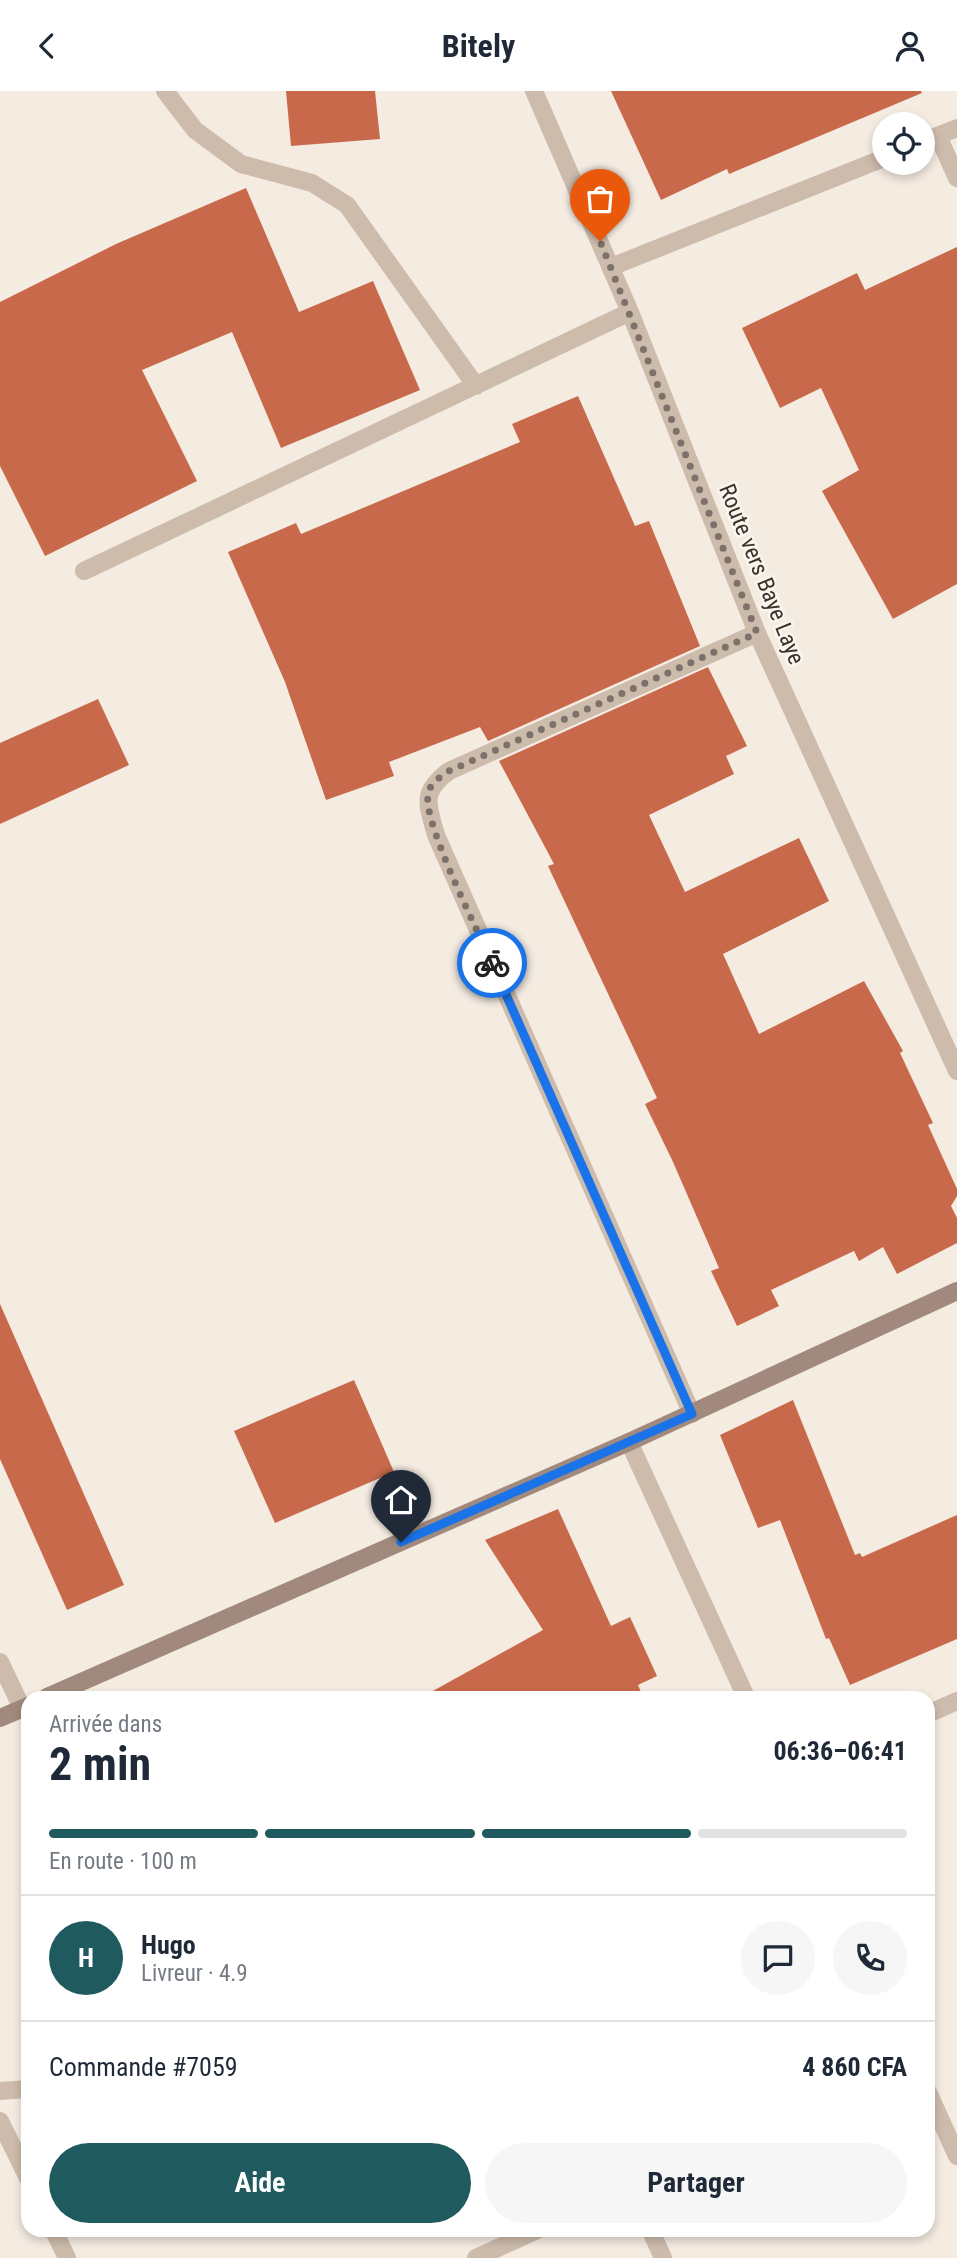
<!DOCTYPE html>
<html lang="fr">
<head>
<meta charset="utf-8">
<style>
	:root { --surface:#fff; --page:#f6f6f7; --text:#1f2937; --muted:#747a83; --line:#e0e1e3; --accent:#1f5a5e }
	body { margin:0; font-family:"Roboto Condensed",sans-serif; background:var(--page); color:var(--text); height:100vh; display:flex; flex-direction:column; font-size:26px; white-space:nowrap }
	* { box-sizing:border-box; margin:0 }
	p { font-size:23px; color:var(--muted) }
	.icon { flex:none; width:38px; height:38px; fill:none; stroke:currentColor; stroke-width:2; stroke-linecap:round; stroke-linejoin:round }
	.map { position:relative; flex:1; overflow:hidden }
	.panel { position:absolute; left:21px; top:1600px; width:914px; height:546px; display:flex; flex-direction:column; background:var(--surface); border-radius:21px; box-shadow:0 4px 10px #0003 }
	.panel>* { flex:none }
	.fabs { position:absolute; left:872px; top:21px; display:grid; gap:14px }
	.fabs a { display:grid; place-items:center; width:63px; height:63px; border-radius:50%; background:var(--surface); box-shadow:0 4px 10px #0003; font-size:35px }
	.pin { position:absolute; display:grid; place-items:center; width:60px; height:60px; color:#fff; margin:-72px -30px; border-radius:50% 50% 50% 0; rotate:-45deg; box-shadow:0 0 7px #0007 }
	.pin .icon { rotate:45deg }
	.courier { position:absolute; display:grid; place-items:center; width:70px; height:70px; margin:-35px; border:5px solid #1a73e8; border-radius:50%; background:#fff; color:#222; box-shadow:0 2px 9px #0007 }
	.summary em { font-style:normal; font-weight:700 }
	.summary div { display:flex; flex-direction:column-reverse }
	.summary { display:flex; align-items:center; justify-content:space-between; height:119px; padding:0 28px }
	h1 { font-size:46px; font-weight:700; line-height:52px }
	.bar { display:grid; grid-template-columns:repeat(4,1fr); gap:10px 7px; align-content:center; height:84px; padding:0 28px }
	.bar i { height:9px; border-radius:5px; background:var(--line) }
	.bar .active { background:var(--accent) }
	.bar p { grid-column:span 4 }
	.line { display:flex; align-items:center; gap:18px; padding:0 28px; border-top:2px solid var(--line) }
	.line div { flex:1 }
	.round { display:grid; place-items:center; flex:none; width:74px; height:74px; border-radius:37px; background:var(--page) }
	.button { display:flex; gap:14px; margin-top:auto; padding:14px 28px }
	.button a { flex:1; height:80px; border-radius:42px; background:var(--accent); color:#fff; font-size:28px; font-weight:700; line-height:80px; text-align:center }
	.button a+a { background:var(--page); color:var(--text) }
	header { display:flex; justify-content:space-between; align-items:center; height:91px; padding:0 28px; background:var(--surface); font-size:32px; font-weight:700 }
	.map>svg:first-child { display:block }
	.building { fill:#c8694b }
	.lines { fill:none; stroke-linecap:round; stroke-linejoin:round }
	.lane { stroke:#cdbbac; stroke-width:18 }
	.street { stroke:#cdbbac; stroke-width:18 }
	.secondary { stroke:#a18a7d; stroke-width:18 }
	.done { stroke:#7c716b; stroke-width:7; stroke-dasharray:0 12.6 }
	.route { stroke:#1a73e8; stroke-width:9 }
	.labels { text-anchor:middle; stroke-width:5; stroke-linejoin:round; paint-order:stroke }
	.street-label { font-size:23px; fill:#3b302b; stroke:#fbf5ee }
</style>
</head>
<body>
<header><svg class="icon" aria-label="back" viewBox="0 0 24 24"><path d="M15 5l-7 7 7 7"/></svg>Bitely<svg class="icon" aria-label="person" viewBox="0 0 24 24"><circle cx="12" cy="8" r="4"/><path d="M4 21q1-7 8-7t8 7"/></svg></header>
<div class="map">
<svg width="957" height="2167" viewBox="0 0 957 2167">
	<rect width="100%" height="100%" fill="#f4ebe1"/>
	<path class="building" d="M 286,0 L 375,0 L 380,48 L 291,55 Z
		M 611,0 L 921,0 L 922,2 L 729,83 L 727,78 L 661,109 Z
		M 246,97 L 299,221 L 373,190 L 420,299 L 281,357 L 232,241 L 142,279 L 197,390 L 45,465 L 0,375 L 0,211 L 116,153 Z
		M 957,156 L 957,493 L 893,528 L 822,400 L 859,379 L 821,297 L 780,317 L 742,237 L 857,182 L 865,199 Z
		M 578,305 L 635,435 L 649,430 L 700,555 L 488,650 L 480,636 L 389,671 L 394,685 L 326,709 L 285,591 L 228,461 L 296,432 L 301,443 L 520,351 L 512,333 Z
		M 708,576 L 747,655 L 726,665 L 734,683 L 649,724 L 685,801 L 799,747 L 829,810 L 723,863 L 759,943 L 864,890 L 903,960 L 900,962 L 933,1032 L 928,1034 L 957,1098 L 957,1105 L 951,1115 L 957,1127 L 957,1152 L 897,1183 L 883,1156 L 859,1170 L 854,1160 L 771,1199 L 779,1215 L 737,1235 L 711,1180 L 719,1177 L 673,1071 L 645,1013 L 657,1007 L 548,775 L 554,773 L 499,670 Z
		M 98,608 L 129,674 L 0,733 L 0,652 Z
		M 0,1213 L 124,1494 L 67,1519 L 0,1368 Z
		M 354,1289 L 394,1381 L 275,1432 L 234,1340 Z
		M 793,1309 L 855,1464 L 860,1462 L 862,1466 L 957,1424 L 957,1548 L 850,1594 L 829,1547 L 826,1548 L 780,1429 L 758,1437 L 720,1344 Z
		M 558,1418 L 611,1535 L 630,1526 L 657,1585 L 638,1594 L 643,1606 L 422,1606 L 543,1539 L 485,1449 Z"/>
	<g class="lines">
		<path class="lane" d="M 0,2000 L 28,1998"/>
		<path class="street" d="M 165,0 L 195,39 L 241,73 L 312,92 L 347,114 L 476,295
			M 534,0 L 630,221 L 757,542 L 957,980
			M 938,45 L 957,87
			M 922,51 L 957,37
			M 611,176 L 884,67
			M 84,480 L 630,221
			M 692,1323 L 436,744 C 427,712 421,701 449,680 L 757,542
			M 629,1351 L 746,1606
			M 0,1571 L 22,1617
			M 928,1623 L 957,1610
			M 928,2001 L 957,2065
			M 0,2030 L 28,2087
			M 53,2138 L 67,2167
			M 650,2138 L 663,2167
			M 476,2167 L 539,2138"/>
		<path class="secondary" d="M 47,1606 L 629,1351 L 957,1200
			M 0,1627 L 28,1615"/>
	</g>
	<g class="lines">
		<path class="done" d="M 492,872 C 478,840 423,732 428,704 C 429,693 440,686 449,680 L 757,542 L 600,150"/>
		<path class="route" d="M 401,1451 L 692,1323 L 492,872"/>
	</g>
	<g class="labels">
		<g class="street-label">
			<text transform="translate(762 483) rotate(68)" y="8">Route vers Baye Laye</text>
		</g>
	</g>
</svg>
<div class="fabs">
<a><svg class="icon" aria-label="locate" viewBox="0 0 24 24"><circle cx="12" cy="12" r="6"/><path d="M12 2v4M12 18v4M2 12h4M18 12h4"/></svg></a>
</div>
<div class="pin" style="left:600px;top:150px;background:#ea580c"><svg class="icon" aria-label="bag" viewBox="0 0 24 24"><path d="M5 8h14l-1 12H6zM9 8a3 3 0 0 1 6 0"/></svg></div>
<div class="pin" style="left:401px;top:1451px;background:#1f2937"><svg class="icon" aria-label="home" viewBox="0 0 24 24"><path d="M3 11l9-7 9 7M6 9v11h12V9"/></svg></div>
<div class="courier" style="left:492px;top:872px"><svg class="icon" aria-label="bike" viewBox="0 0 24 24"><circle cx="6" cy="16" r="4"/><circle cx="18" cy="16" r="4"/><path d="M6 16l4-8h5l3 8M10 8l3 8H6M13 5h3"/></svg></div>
<section class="panel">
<div class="summary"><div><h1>2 min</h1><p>Arrivée dans</p></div><em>06:36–06:41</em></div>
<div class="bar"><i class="active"></i><i class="active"></i><i class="active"></i><i></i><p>En route · 100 m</p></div>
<div class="line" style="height:126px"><b class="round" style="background:var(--accent);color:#fff">H</b><div><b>Hugo</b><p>Livreur · 4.9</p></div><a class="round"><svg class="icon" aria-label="chat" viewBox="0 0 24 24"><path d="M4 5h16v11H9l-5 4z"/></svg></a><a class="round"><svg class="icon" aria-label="phone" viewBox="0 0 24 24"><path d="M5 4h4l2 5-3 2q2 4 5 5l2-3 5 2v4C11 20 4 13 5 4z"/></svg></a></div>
<div class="line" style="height:91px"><div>Commande #7059</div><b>4 860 CFA</b></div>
<div class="button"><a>Aide</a><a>Partager</a></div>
</section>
</div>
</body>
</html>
